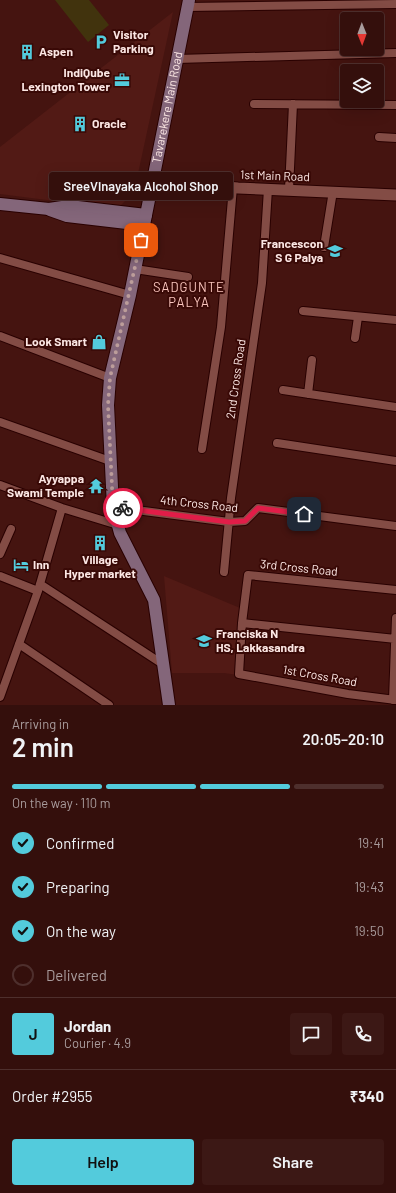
<!DOCTYPE html>
<html lang="en">
<head>
<meta charset="utf-8">
<style>
	:root { --surface:#340f0c; --page:#3c1815; --text:#f1f3f6; --muted:#a99c9d; --line:#4e2f2d; --accent:#53cbdc }
	body { margin:0; font-family:Barlow,sans-serif; background:var(--page); color:var(--text); height:100vh; display:flex; flex-direction:column; font-size:15px; white-space:nowrap }
	* { box-sizing:border-box; margin:0 }
	p { font-size:13px; color:var(--muted) }
	.icon { flex:none; width:22px; height:22px; fill:none; stroke:currentColor; stroke-width:2; stroke-linecap:round; stroke-linejoin:round }
	.map { position:relative; height:705px; overflow:hidden }
	.drawer { display:flex; flex-direction:column; background:var(--surface); flex:1 }
	.drawer>* { flex:none }
	.needle { width:26px; rotate:179deg }
	.controls { position:absolute; left:340px; top:12px; display:grid; gap:8px }
	.controls a { display:grid; place-items:center; width:44px; height:44px; border-radius:4px; background:var(--surface); box-shadow:0 4px 16px #0002,0 0 0 1px var(--line); font-size:20px }
	.pin { position:absolute; display:grid; place-items:center; width:34px; height:34px; color:#fff; margin:-17px; border-radius:8px; box-shadow:0 2px 6px #0006 }
	.courier { position:absolute; display:grid; place-items:center; width:40px; height:40px; margin:-20px; border:3px solid #e11d48; border-radius:50%; background:#fff; color:#222; box-shadow:0 1px 5px #0007 }
	.bubble { position:absolute; height:28px; border-radius:4px; background:var(--surface); box-shadow:0 4px 16px #0002,0 0 0 1px var(--line); font-size:13px; font-weight:600; line-height:28px; text-align:center }
	.head em { font-style:normal; font-weight:600 }
	.head div { display:flex; flex-direction:column-reverse }
	.head { display:flex; align-items:center; justify-content:space-between; height:68px; padding:0 12px }
	h1 { font-size:26px; font-weight:600; line-height:30px }
	.bar { display:grid; grid-template-columns:repeat(4,1fr); gap:6px 4px; align-content:center; height:48px; padding:0 12px }
	.bar i { height:5px; border-radius:3px; background:var(--line) }
	.bar .selected { background:var(--accent) }
	.bar p { grid-column:span 4 }
	.line { display:flex; align-items:center; gap:10px; padding:0 12px; border-top:1px solid var(--line) }
	.line div { flex:1 }
	.round { display:grid; place-items:center; flex:none; width:42px; height:42px; border-radius:4px; background:var(--page) }
	ol { padding:0 12px; list-style:none }
	li { display:flex; align-items:center; gap:12px; height:44px }
	li p { margin-inline-start:auto }
	li .icon { padding:4px; border-radius:50%; background:var(--accent); color:#111; stroke-width:4 }
	li:last-child { color:var(--muted) }
	li i { width:22px; height:22px; border:2px solid var(--line); border-radius:50% }
	.button { display:flex; gap:8px; margin-top:auto; padding:8px 12px }
	.button a { flex:1; height:46px; border-radius:4px; background:var(--accent); color:#111; font-size:16px; font-weight:600; line-height:46px; text-align:center }
	.button a+a { background:var(--page); color:var(--text) }
	.map>svg:first-child { display:block }
	.built { fill:#521a15 }
	.green { fill:#41330d }
	.lines { fill:none; stroke-linecap:round; stroke-linejoin:round }
	.minor-casing { stroke:#290000; stroke-width:10 }
	.tertiary-casing { stroke:#290000; stroke-width:13 }
	.secondary-casing { stroke:#290000; stroke-width:14 }
	.minor { stroke:#834c45; stroke-width:8 }
	.tertiary { stroke:#834c45; stroke-width:11 }
	.secondary { stroke:#84667a; stroke-width:12 }
	.done { stroke:#bc9d9a; stroke-width:4; stroke-dasharray:0 7.2 }
	.route { stroke:#e11d48; stroke-width:5 }
	.labels { text-anchor:middle; stroke-width:4; stroke-linejoin:round; paint-order:stroke }
	.poi-label { font-size:12px; font-weight:bold; fill:#fce7e4; stroke:#390906; text-anchor:start }
	.street-label { font-size:12px; fill:#fce7e4; stroke:#390906 }
	.neighbourhood-label { font-size:13px; letter-spacing:1px; fill:#fac6be; stroke:#390906 }
</style>
</head>
<body>
<div class="map">
<svg width="396" height="705" viewBox="0 0 396 705">
	<rect width="100%" height="100%" fill="#451410"/>
	<path class="built" d="M 173,12 L 134,192 L 117,209 L 0,194 L 0,147 Z
		M 164,576 L 240,608 L 238,675 L 224,673 L 172,673 Z"/>
	<path class="green" d="M 55,0 L 89,0 L 109,25 L 88,42 Z"/>
	<g class="lines">
		<g class="minor-casing">
			<path id="minor" d="M 187,7 L 396,4
				M 177,59 L 396,53
				M 254,104 L 396,105
				M 379,137 L 396,138
				M 289,189 L 293,104
				M 324,247 L 333,191
				M 0,258 L 130,295
				M 135,269 L 188,277
				M 303,311 L 396,320
				M 0,336 L 110,378
				M 355,338 L 358,317
				M 283,390 L 396,407
				M 308,394 L 312,360
				M 0,422 L 110,461
				M 277,443 L 396,461
				M 202,449 L 221,327 L 233,187
				M 0,485 L 62,508 L 118,525
				M 113,507 L 229,522 L 245,521 L 258,508 L 396,526
				M 0,554 L 11,529
				M 224,572 L 231,498 L 262,283 L 268,189
				M 0,576 L 38,591
				M 40,584 L 164,665
				M 396,590 L 248,575 L 242,623 L 239,674 L 348,694 L 396,700
				M 242,623 L 396,639
				M 19,644 L 109,705
				M 0,697 L 38,591 L 62,508
				M 393,700 L 396,618"/>
		</g>
		<g class="tertiary-casing">
			<path id="tertiary" d="M 153,181 L 238,188 L 396,195"/>
		</g>
		<g class="secondary-casing">
			<g id="secondary">
				<path d="M 0,204 L 49,209 L 69,206 L 146,215"/>
				<path d="M 50,210 L 67,216 L 144,225"/>
				<path id="s1" d="M 169,705 L 154,600 L 120,533 L 113,507 L 108,405 L 110,378 L 130,295 L 189,0"/>
			</g>
		</g>
		<use href="#minor" class="minor"/>
		<use href="#tertiary" class="tertiary"/>
		<use href="#secondary" class="secondary"/>
	</g>
	<g class="lines">
		<path class="done" d="M 123,508 L 113,507 L 108,405 L 110,378 L 141,240"/>
		<path class="route" d="M 123,508 L 229,522 L 245,521 L 258,508 L 304,514"/>
	</g>
	<defs>
		<g id="parking-bare" transform="scale(1.2)"><path d="M-3.5-5.5H1a3.5 3.5 0 0 1 0 7H-1V5.5H-3.5ZM-1-3.4V-.6H.8a1.4 1.4 0 0 0 0-2.8Z" fill="#53cbdc" stroke="#390906" stroke-width="2.5" paint-order="stroke"/></g>
		<g id="building-bare" transform="scale(1.2)"><path d="M-4-6H4V6H1V3H-1V6H-4ZM-2.5-4.3h1.7v1.8h-1.7ZM.8-4.3h1.7v1.8H.8ZM-2.5-1h1.7V.8h-1.7ZM.8-1h1.7V.8H.8Z" fill="#53cbdc" stroke="#390906" stroke-width="2.5" paint-order="stroke"/></g>
		<g id="office-bare" transform="scale(1.2)"><path d="M-6-3h4V-5.5h4V-3h4V5H-6ZM-1-4.5V-3h2v-1.5ZM-6 0V1H6V0Z" fill="#53cbdc" stroke="#390906" stroke-width="2.5" paint-order="stroke"/></g>
		<g id="school-bare" transform="scale(1.2)"><path d="M0-5L7-2L0 1L-7-2ZM-4 1L0 2.5L4 1V4Q0 6-4 4Z" fill="#53cbdc" stroke="#390906" stroke-width="2.5" paint-order="stroke"/></g>
		<g id="shop-bare" transform="scale(1.2)"><path d="M-5-2.5h2.3a2.7 3.5 0 0 1 5.4 0H5L5.5 6h-11ZM-1.5-2.5h3a1.5 2.3 0 0 0-3 0Z" fill="#53cbdc" stroke="#390906" stroke-width="2.5" paint-order="stroke"/></g>
		<g id="temple-bare" transform="scale(1.2)"><path d="M0-6L5-2H3V0L6.5 2.5H4V6H1.5V3h-3V6H-4V2.5H-6.5L-3 0V-2H-5Z" fill="#53cbdc" stroke="#390906" stroke-width="2.5" paint-order="stroke"/></g>
		<g id="hotel-bare" transform="scale(1.2)"><path d="M-6-4.5h1.5V1H6V5H4.5V3h-9V5H-6ZM-4 0a1.8 1.8 0 1 1 3.6 0ZM.5 0V-2.5h3Q6-2.5 6 0Z" fill="#53cbdc" stroke="#390906" stroke-width="2.5" paint-order="stroke"/></g>
	</defs>
	<g fill-rule="evenodd">
		<use href="#parking-bare" x="101" y="42"/>
		<use href="#building-bare" x="27" y="52"/>
		<use href="#office-bare" x="122" y="80"/>
		<use href="#building-bare" x="80" y="124"/>
		<use href="#school-bare" x="335" y="251"/>
		<use href="#shop-bare" x="99" y="342"/>
		<use href="#temple-bare" x="96" y="486"/>
		<use href="#building-bare" x="100" y="543"/>
		<use href="#hotel-bare" x="21" y="565"/>
		<use href="#school-bare" x="204" y="641"/>
	</g>
	<g class="labels">
		<g class="poi-label">
			<text x="113" y="39">Visitor<tspan x="113" dy="14">Parking</tspan></text>
			<text x="39" y="56">Aspen</text>
			<text x="110" y="77" text-anchor="end">IndiQube<tspan x="110" dy="14">Lexington Tower</tspan></text>
			<text x="92" y="128">Oracle</text>
			<text x="323" y="248" text-anchor="end">Francescon<tspan x="323" dy="14">S G Palya</tspan></text>
			<text x="87" y="346" text-anchor="end">Look Smart</text>
			<text x="84" y="483" text-anchor="end">Ayyappa<tspan x="84" dy="14">Swami Temple</tspan></text>
			<text x="100" y="564" text-anchor="middle">Village<tspan x="100" dy="14">Hyper market</tspan></text>
			<text x="33" y="569">Inn</text>
			<text x="216" y="638">Franciska N<tspan x="216" dy="14">HS, Lakkasandra</tspan></text>
		</g>
		<g class="street-label">
			<text dy="4" stroke="none"><textPath href="#s1" startOffset="614">Tavarekere Main Road</textPath></text>
			<text transform="translate(275 176) rotate(2)" y="4">1st Main Road</text>
			<text transform="translate(236 379) rotate(-82)" y="4">2nd Cross Road</text>
			<text transform="translate(199 504) rotate(6)" y="4">4th Cross Road</text>
			<text transform="translate(299 568) rotate(6)" y="4">3rd Cross Road</text>
			<text transform="translate(320 676) rotate(10)" y="4">1st Cross Road</text>
		</g>
		<g class="neighbourhood-label">
			<text x="189" y="292">SADGUNTE<tspan x="189" dy="15">PALYA</tspan></text>
		</g>
	</g>
</svg>
<div class="controls">
<a><svg class="needle" viewBox="-14 -14 28 28"><path d="M0-13l5 13h-10z" fill="#e53935"/><path d="M0 13l5-13h-10z" fill="#a99c9d"/></svg></a>
<a><svg class="icon" aria-label="layers" viewBox="0 0 24 24"><path d="M12 4l9 5-9 5-9-5zM3 14l9 5 9-5"/></svg></a>
</div>
<div class="pin" style="left:141px;top:240px;background:#ea580c"><svg class="icon" aria-label="bag" viewBox="0 0 24 24"><path d="M5 8h14l-1 12H6zM9 8a3 3 0 0 1 6 0"/></svg></div>
<div class="pin" style="left:304px;top:514px;background:#1f2937"><svg class="icon" aria-label="home" viewBox="0 0 24 24"><path d="M3 11l9-7 9 7M6 9v11h12V9"/></svg></div>
<div class="courier" style="left:123px;top:508px"><svg class="icon" aria-label="bike" viewBox="0 0 24 24"><circle cx="6" cy="16" r="4"/><circle cx="18" cy="16" r="4"/><path d="M6 16l4-8h5l3 8M10 8l3 8H6M13 5h3"/></svg></div>
<div class="bubble" style="left:49px;top:172px;width:184px">SreeVinayaka Alcohol Shop</div>
</div>
<section class="drawer">
<div class="head"><div><h1>2 min</h1><p>Arriving in</p></div><em>20:05–20:10</em></div>
<div class="bar"><i class="selected"></i><i class="selected"></i><i class="selected"></i><i></i><p>On the way · 110 m</p></div>
<ol>
<li><svg class="icon" aria-label="check" viewBox="0 0 24 24"><path d="M5 12l5 5 9-10"/></svg>Confirmed<p>19:41</p></li>
<li><svg class="icon" aria-label="check" viewBox="0 0 24 24"><path d="M5 12l5 5 9-10"/></svg>Preparing<p>19:43</p></li>
<li><svg class="icon" aria-label="check" viewBox="0 0 24 24"><path d="M5 12l5 5 9-10"/></svg>On the way<p>19:50</p></li>
<li><i></i>Delivered</li>
</ol>
<div class="line" style="height:72px"><b class="round" style="background:var(--accent);color:#111">J</b><div><b>Jordan</b><p>Courier · 4.9</p></div><a class="round"><svg class="icon" aria-label="chat" viewBox="0 0 24 24"><path d="M4 5h16v11H9l-5 4z"/></svg></a><a class="round"><svg class="icon" aria-label="phone" viewBox="0 0 24 24"><path d="M5 4h4l2 5-3 2q2 4 5 5l2-3 5 2v4C11 20 4 13 5 4z"/></svg></a></div>
<div class="line" style="height:52px"><div>Order #2955</div><b>₹340</b></div>
<div class="button"><a>Help</a><a>Share</a></div>
</section>
</body>
</html>
